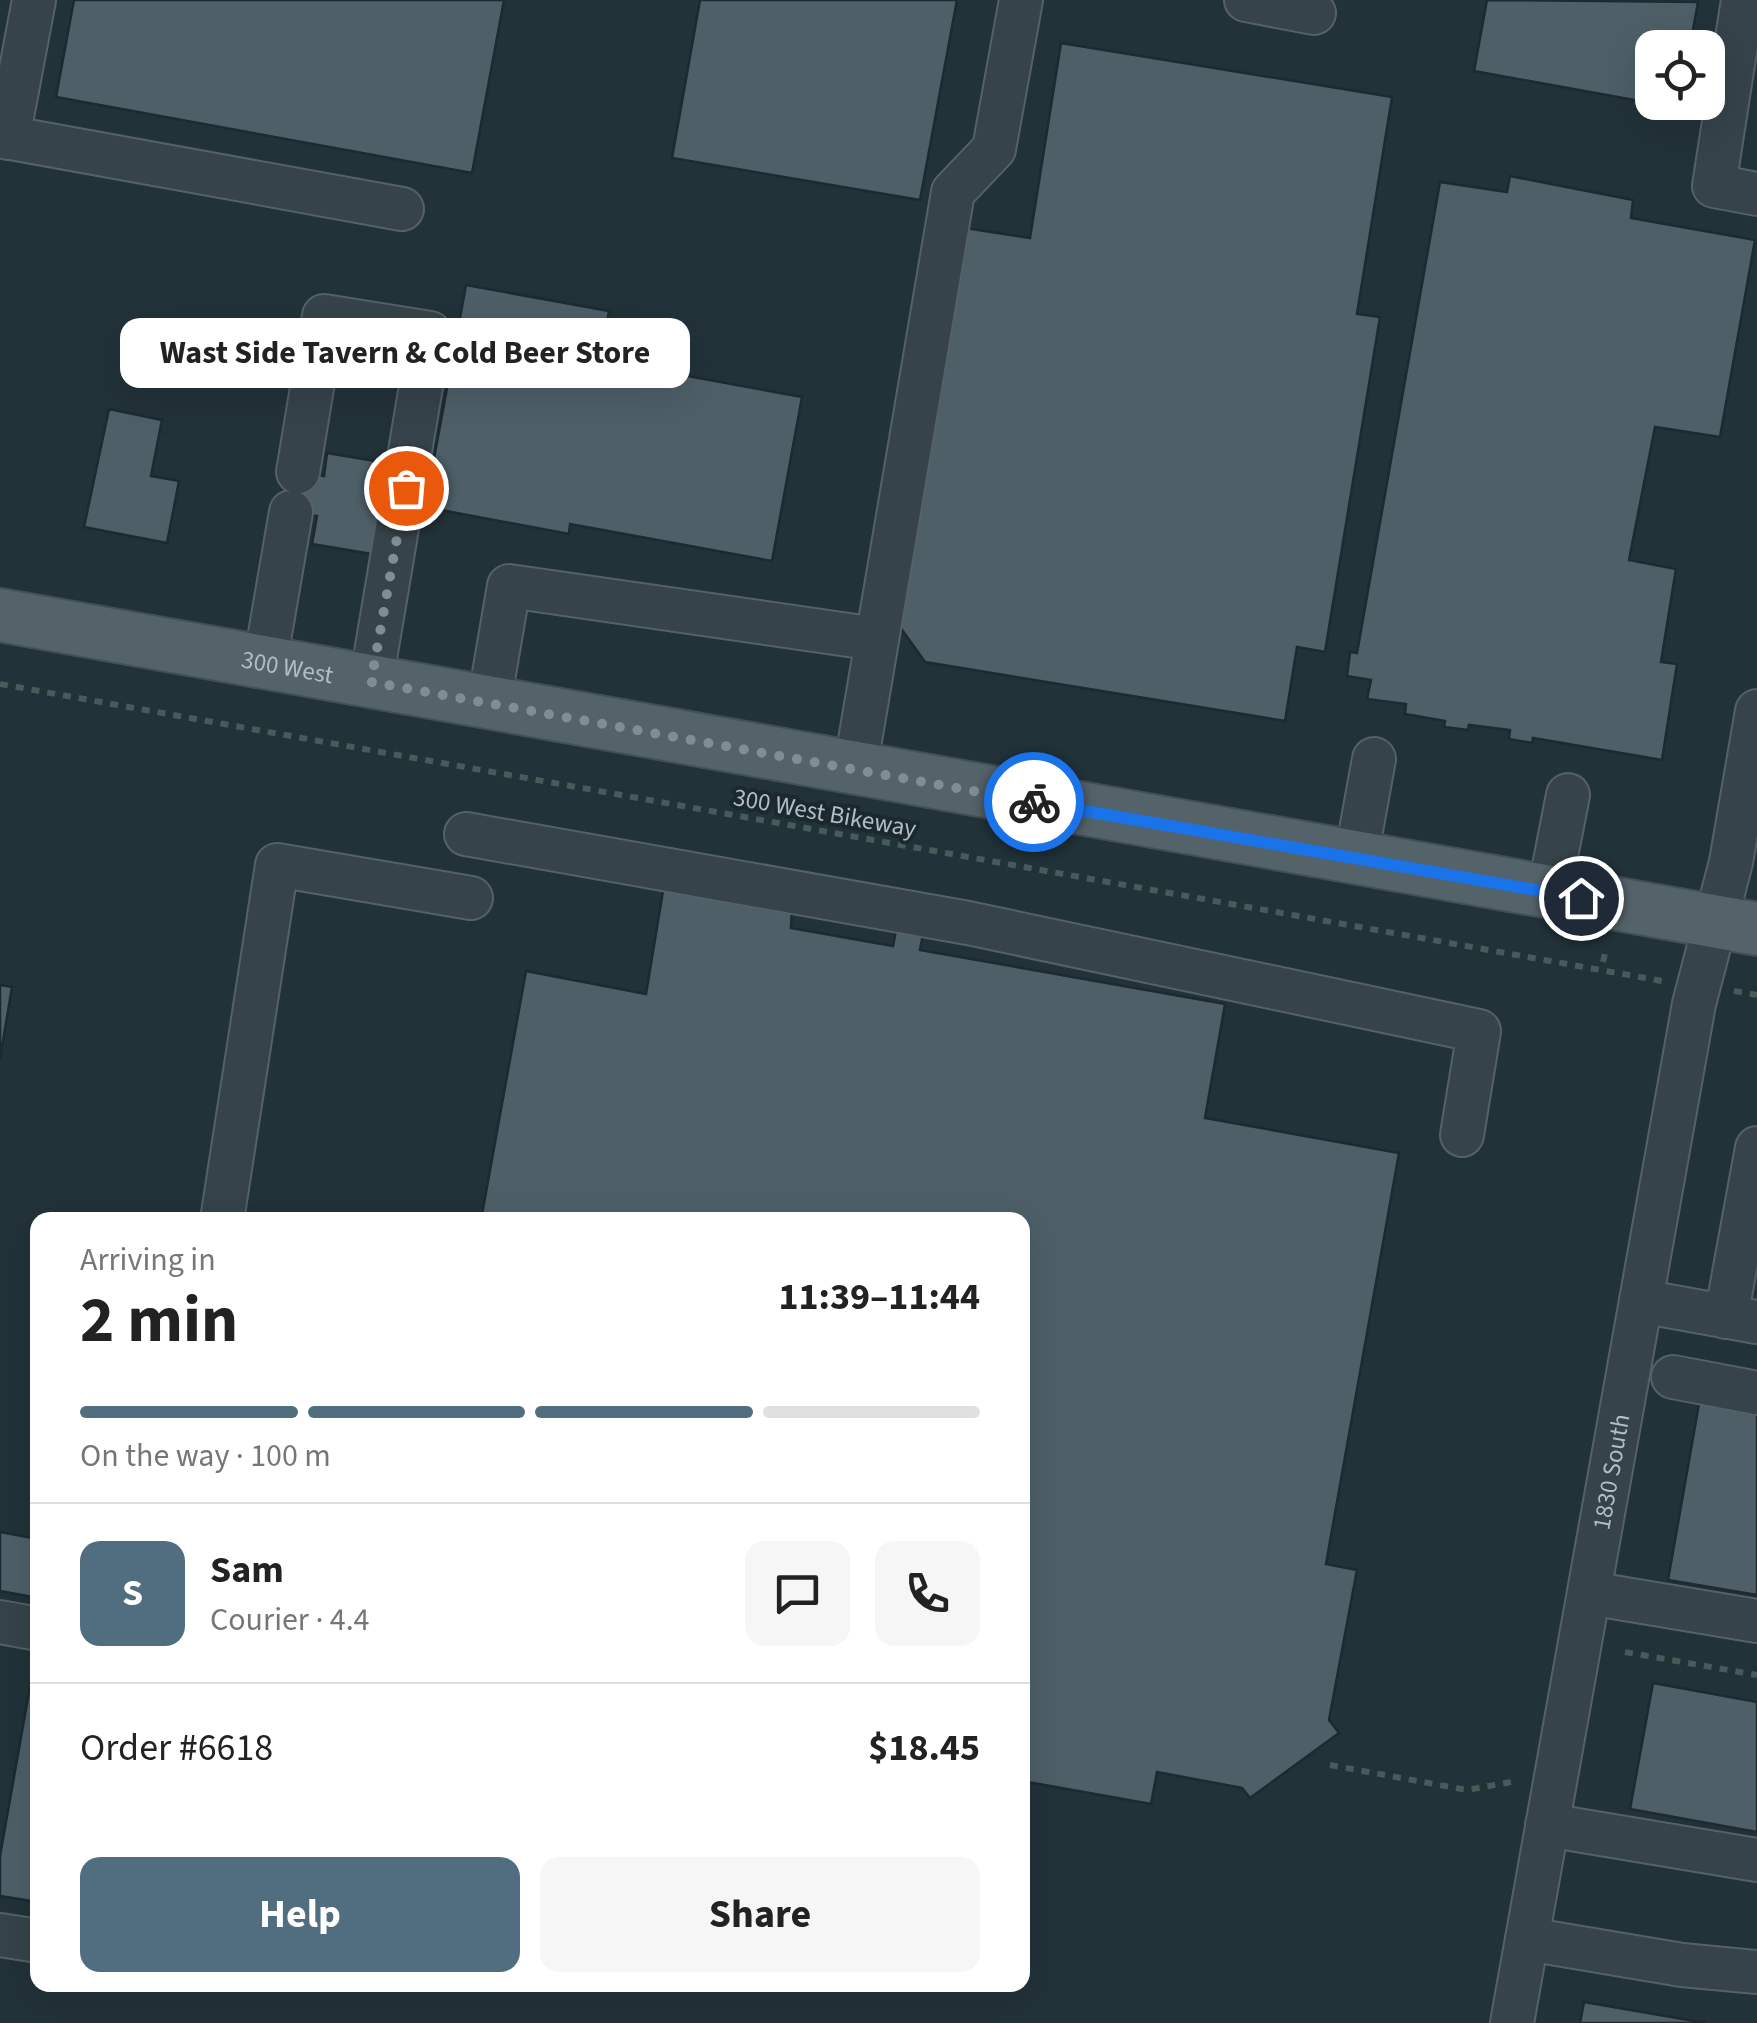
<!DOCTYPE html>
<html lang="en">
<head>
<meta charset="utf-8">
<style>
	:root { --surface:#fff; --page:#f6f6f6; --text:#222; --muted:#767676; --line:#e0e0e0; --accent:#506e80 }
	body { margin:0; font-family:"Source Sans 3",sans-serif; background:var(--page); color:var(--text); height:100vh; display:flex; flex-direction:column; font-size:38px; white-space:nowrap }
	* { box-sizing:border-box; margin:0 }
	p { font-size:32px; color:var(--muted) }
	.icon { flex:none; width:55px; height:55px; fill:none; stroke:currentColor; stroke-width:2; stroke-linecap:round; stroke-linejoin:round }
	.map { position:relative; flex:1; overflow:hidden }
	.sheet { position:absolute; left:30px; top:1212px; width:1000px; height:780px; display:flex; flex-direction:column; background:var(--surface); border-radius:20px; box-shadow:0 10px 40px #0002 }
	.sheet>* { flex:none }
	.fabs { position:absolute; left:1635px; top:30px; display:grid; gap:20px }
	.fabs a { display:grid; place-items:center; width:90px; height:90px; border-radius:20px; background:var(--surface); box-shadow:0 10px 40px #0002; font-size:50px }
	.pin { position:absolute; display:grid; place-items:center; width:85px; height:85px; color:#fff; margin:-42px; border:5px solid #fff; border-radius:50%; box-shadow:0 2px 10px #0007 }
	.courier { position:absolute; display:grid; place-items:center; width:100px; height:100px; margin:-50px; border:8px solid #1a73e8; border-radius:50%; background:#fff; color:#222; box-shadow:0 2px 12px #0007 }
	.bubble { position:absolute; height:70px; border-radius:20px; background:var(--surface); box-shadow:0 10px 40px #0002; font-size:32px; font-weight:700; line-height:70px; text-align:center }
	.summary em { font-style:normal; font-weight:700 }
	.summary div { display:flex; flex-direction:column-reverse }
	.summary { display:flex; align-items:center; justify-content:space-between; height:170px; padding:0 50px }
	h1 { font-size:65px; font-weight:700; line-height:75px }
	.bar { display:grid; grid-template-columns:repeat(4,1fr); gap:15px 10px; align-content:center; height:120px; padding:0 50px }
	.bar i { height:12px; border-radius:8px; background:var(--line) }
	.bar .selected { background:var(--accent) }
	.bar p { grid-column:span 4 }
	.line { display:flex; align-items:center; gap:25px; padding:0 50px; border-top:2px solid var(--line) }
	.line div { flex:1 }
	.round { display:grid; place-items:center; flex:none; width:105px; height:105px; border-radius:20px; background:var(--page) }
	.primary-button { display:flex; gap:20px; margin-top:auto; padding:20px 50px }
	.primary-button a { flex:1; height:115px; border-radius:20px; background:var(--accent); color:#fff; font-size:40px; font-weight:700; line-height:115px; text-align:center }
	.primary-button a+a { background:var(--page); color:var(--text) }
	.map>svg:first-child { display:block }
	.building { fill:#4e5f68; stroke:#1d2a31; stroke-width:2.5 }
	.lines { fill:none; stroke-linecap:round; stroke-linejoin:round }
	.minor-casing { stroke:#546168; stroke-width:46 }
	.major-casing { stroke:#424f56; stroke-width:56 }
	.path { stroke:#465c59; stroke-width:6; stroke-dasharray:8 8; stroke-linecap:butt }
	.minor { stroke:#36434a; stroke-width:42 }
	.major { stroke:#54626a; stroke-width:52 }
	.done { stroke:#7f8d95; stroke-width:10; stroke-dasharray:0 18 }
	.route { stroke:#1a73e8; stroke-width:12 }
	.labels { text-anchor:middle; stroke-width:8; stroke-linejoin:round; paint-order:stroke }
	.street-label { font-size:25px; fill:#b1bec6; stroke:#1b282e }
</style>
</head>
<body>
<div class="map">
<svg width="1757" height="2023" viewBox="0 0 1757 2023">
	<rect width="100%" height="100%" fill="#223239"/>
	<path class="building" d="M 74,0 L 504,0 L 472,173 L 56,97 Z
		M 700,0 L 957,0 L 920,200 L 672,158 Z
		M 1487,0 L 1698,2 L 1691,41 L 1685,40 L 1684,48 L 1652,48 L 1652,102 L 1674,102 L 1673,107 L 1474,71 Z
		M 1061,43 L 1392,97 L 1357,314 L 1380,317 L 1325,652 L 1297,647 L 1285,721 L 925,662 L 895,620 L 959,227 L 1030,238 Z
		M 1510,176 L 1633,200 L 1631,218 L 1755,240 L 1720,437 L 1655,427 L 1629,560 L 1676,569 L 1661,662 L 1677,664 L 1662,760 L 1533,738 L 1532,743 L 1509,739 L 1510,730 L 1469,725 L 1468,730 L 1444,727 L 1445,721 L 1405,714 L 1406,704 L 1367,699 L 1371,680 L 1347,676 L 1350,652 L 1357,653 L 1440,182 L 1507,192 Z
		M 466,285 L 609,311 L 600,360 L 802,397 L 772,561 L 570,524 L 569,534 L 425,507 Z
		M 109,409 L 162,420 L 151,476 L 179,481 L 167,543 L 84,527 Z
		M 327,453 L 393,464 L 378,555 L 312,544 L 317,516 L 281,511 L 287,470 L 324,476 Z
		M 664,885 L 792,908 L 791,928 L 893,946 L 897,925 L 924,929 L 920,950 L 1225,1004 L 1205,1118 L 1399,1153 L 1326,1564 L 1357,1570 L 1329,1720 L 1339,1733 L 1250,1798 L 1242,1788 L 1157,1772 L 1151,1804 L 1022,1781 L 1022,1220 L 481,1220 L 526,971 L 646,994 Z
		M 0,985 L 12,987 L 0,1059 Z
		M 1700,1398 L 1757,1408 L 1757,1595 L 1668,1580 Z
		M 0,1532 L 38,1539 L 38,1598 L 0,1591 Z
		M 35,1658 L 38,1659 L 38,1902 L 0,1896 L 0,1856 Z
		M 1653,1683 L 1757,1702 L 1757,1832 L 1630,1809 Z
		M 1584,2002 L 1706,2023 L 1580,2023 Z"/>
	<g class="lines">
		<g class="minor-casing">
			<g id="minor">
				<path d="M 1246,0 L 1314,13"/>
				<path d="M 1743,0 L 1714,186 L 1757,194"/>
				<path d="M 0,136 L 402,209"/>
				<path d="M 8,138 L 34,0"/>
				<path d="M 298,472 L 324,316 L 430,333 L 371,682"/>
				<path d="M 265,663 L 291,512"/>
				<path d="M 489,703 L 509,586 L 876,639"/>
				<path d="M 855,770 L 953,192 L 994,149 L 1021,0"/>
				<path d="M 466,834 L 968,923 L 1479,1031 L 1462,1135"/>
				<path d="M 1356,858 L 1374,759"/>
				<path d="M 1549,892 L 1568,795"/>
				<path d="M 222,1220 L 277,865 L 471,898"/>
				<path d="M 1641,1301 L 1757,1322"/>
				<path d="M 1726,1317 L 1757,1148"/>
				<path d="M 1673,1377 L 1757,1393"/>
				<path d="M 1589,1593 L 1757,1621"/>
				<path d="M 0,1622 L 38,1629"/>
				<path d="M 1547,1825 L 1757,1860"/>
				<path d="M 0,1935 L 38,1941"/>
				<path d="M 1527,1939 L 1682,1965 L 1757,1972"/>
				<path id="s1" d="M 1512,2023 L 1694,1004 L 1731,862 L 1757,711"/>
			</g>
		</g>
		<g class="major-casing">
			<g id="major">
				<path id="s2" d="M 0,615 L 1757,929"/>
			</g>
		</g>
		<path class="path" d="M 0,684 L 1662,981
			M 1603,962 L 1605,953
			M 1734,991 L 1757,995
			M 1625,1652 L 1757,1675
			M 1330,1765 L 1467,1790 L 1511,1782"/>
		<use href="#minor" class="minor"/>
		<use href="#major" class="major"/>
	</g>
	<g class="lines">
		<path class="done" d="M 406,488 L 371,682 L 1034,802"/>
		<path class="route" d="M 1034,802 L 1581,898"/>
	</g>
	<g class="labels">
		<g class="street-label">
			<text dy="9" stroke="none"><textPath href="#s2" startOffset="292">300 West</textPath></text>
			<text transform="translate(825 812) rotate(10)" y="9">300 West Bikeway</text>
			<text dy="9" stroke="none"><textPath href="#s1" startOffset="560">1830 South</textPath></text>
		</g>
	</g>
</svg>
<div class="fabs">
<a><svg class="icon" aria-label="locate" viewBox="0 0 24 24"><circle cx="12" cy="12" r="6"/><path d="M12 2v4M12 18v4M2 12h4M18 12h4"/></svg></a>
</div>
<div class="pin" style="left:406px;top:488px;background:#ea580c"><svg class="icon" aria-label="bag" viewBox="0 0 24 24"><path d="M5 8h14l-1 12H6zM9 8a3 3 0 0 1 6 0"/></svg></div>
<div class="pin" style="left:1581px;top:898px;background:#1f2937"><svg class="icon" aria-label="home" viewBox="0 0 24 24"><path d="M3 11l9-7 9 7M6 9v11h12V9"/></svg></div>
<div class="courier" style="left:1034px;top:802px"><svg class="icon" aria-label="bike" viewBox="0 0 24 24"><circle cx="6" cy="16" r="4"/><circle cx="18" cy="16" r="4"/><path d="M6 16l4-8h5l3 8M10 8l3 8H6M13 5h3"/></svg></div>
<div class="bubble" style="left:120px;top:318px;width:570px">Wast Side Tavern &amp; Cold Beer Store</div>
<section class="sheet">
<div class="summary"><div><h1>2 min</h1><p>Arriving in</p></div><em>11:39–11:44</em></div>
<div class="bar"><i class="selected"></i><i class="selected"></i><i class="selected"></i><i></i><p>On the way · 100 m</p></div>
<div class="line" style="height:180px"><b class="round" style="background:var(--accent);color:#fff">S</b><div><b>Sam</b><p>Courier · 4.4</p></div><a class="round"><svg class="icon" aria-label="chat" viewBox="0 0 24 24"><path d="M4 5h16v11H9l-5 4z"/></svg></a><a class="round"><svg class="icon" aria-label="phone" viewBox="0 0 24 24"><path d="M5 4h4l2 5-3 2q2 4 5 5l2-3 5 2v4C11 20 4 13 5 4z"/></svg></a></div>
<div class="line" style="height:130px"><div>Order #6618</div><b>$18.45</b></div>
<div class="primary-button"><a>Help</a><a>Share</a></div>
</section>
</div>
</body>
</html>
